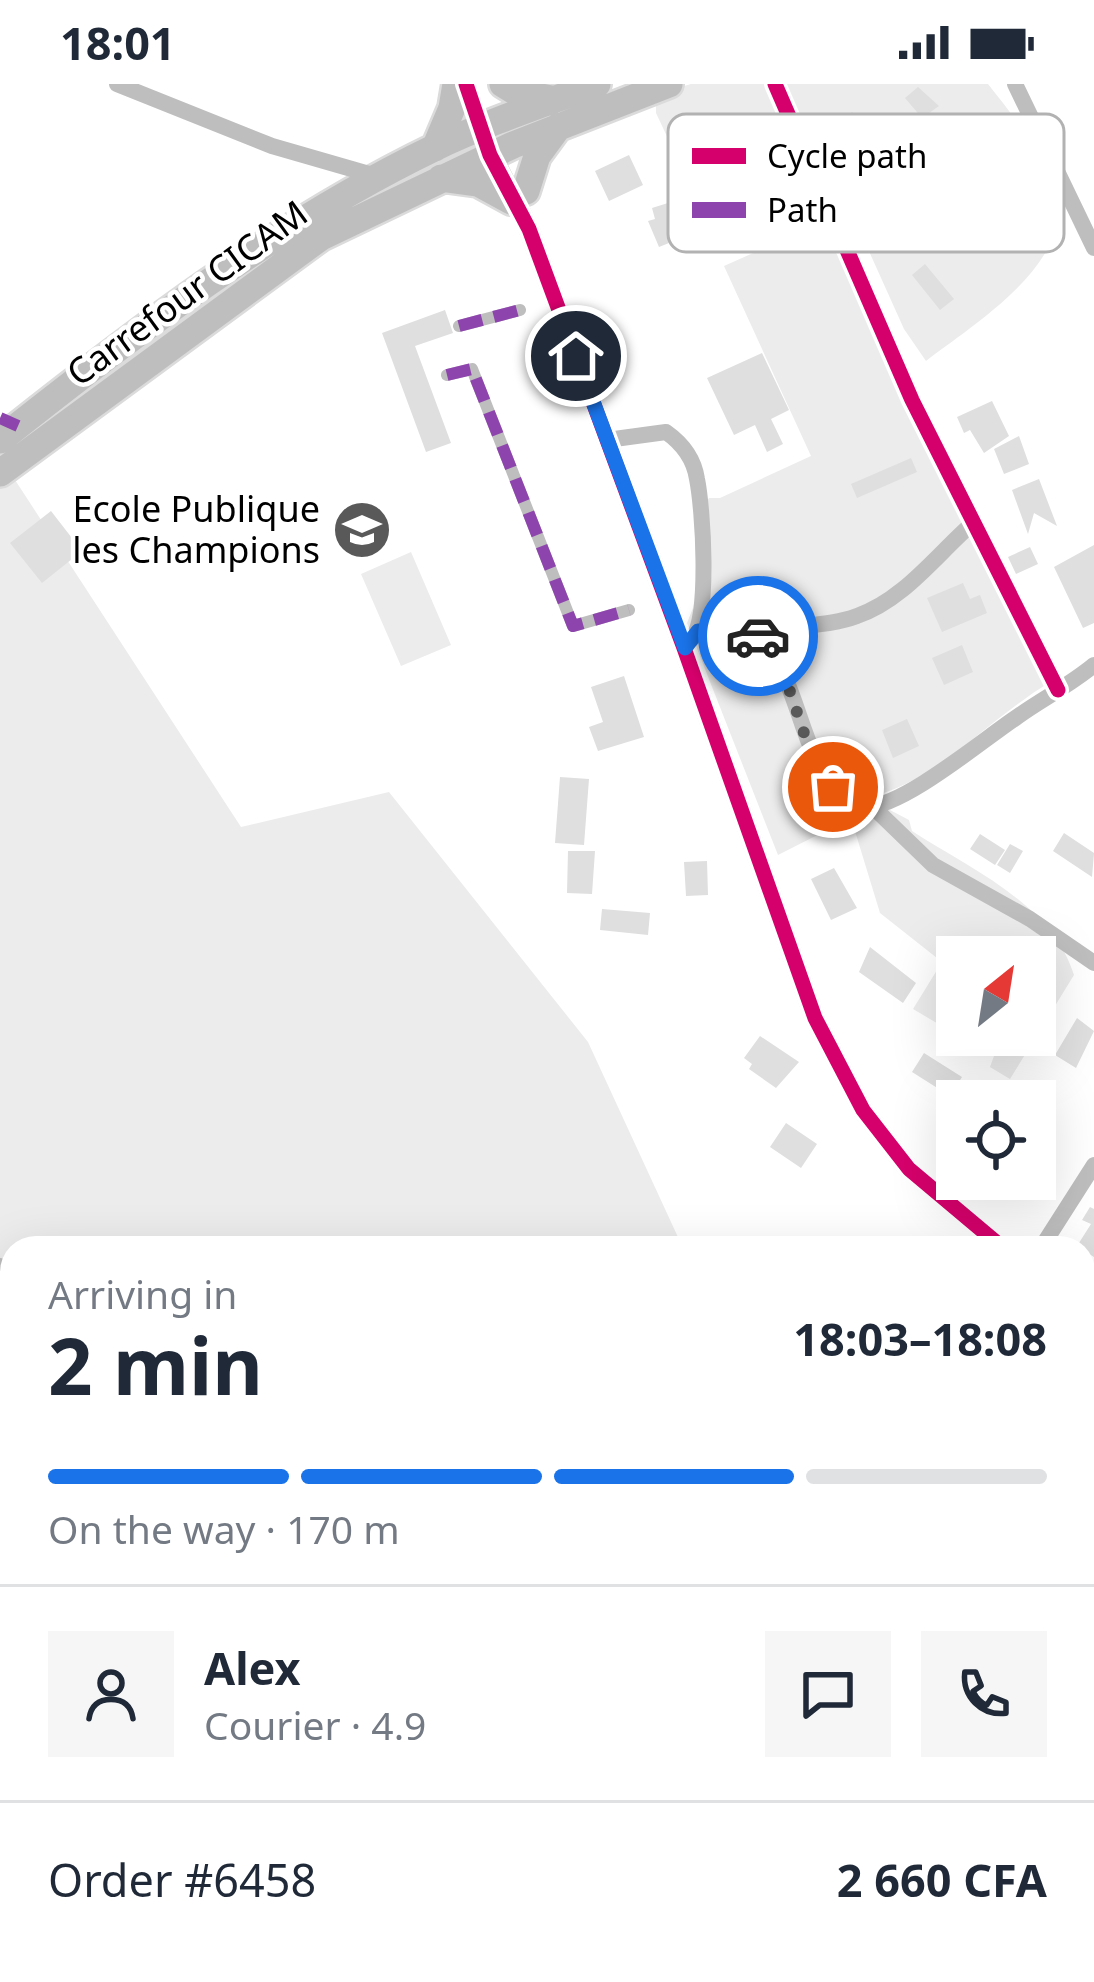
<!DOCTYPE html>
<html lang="en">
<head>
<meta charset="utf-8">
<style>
	:root { --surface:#fff; --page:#f6f6f7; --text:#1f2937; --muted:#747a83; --line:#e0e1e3; --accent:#1a73e8 }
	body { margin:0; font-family:"Noto Sans",sans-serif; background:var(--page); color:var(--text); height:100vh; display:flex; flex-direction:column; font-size:45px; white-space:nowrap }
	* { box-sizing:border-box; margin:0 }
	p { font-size:39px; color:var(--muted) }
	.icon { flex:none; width:66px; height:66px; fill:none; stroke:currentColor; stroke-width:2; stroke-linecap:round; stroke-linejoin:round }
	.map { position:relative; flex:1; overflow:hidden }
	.side { position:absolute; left:0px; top:1152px; width:1095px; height:747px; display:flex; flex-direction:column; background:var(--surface); border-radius:36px 36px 0 0; box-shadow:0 12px 48px #0002 }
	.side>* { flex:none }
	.needle { width:78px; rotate:30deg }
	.tools { position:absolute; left:936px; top:852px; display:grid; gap:24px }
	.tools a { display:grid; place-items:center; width:120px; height:120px; border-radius:0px; background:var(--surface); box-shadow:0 12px 48px #0002; font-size:60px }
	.pin { position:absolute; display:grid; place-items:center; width:102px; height:102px; color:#fff; margin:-51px; border:6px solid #fff; border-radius:50%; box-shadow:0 3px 12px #0007 }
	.courier { position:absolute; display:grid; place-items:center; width:120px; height:120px; margin:-60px; border:9px solid #1a73e8; border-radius:50%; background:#fff; color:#222; box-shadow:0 3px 15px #0007 }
	.head em { font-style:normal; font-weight:700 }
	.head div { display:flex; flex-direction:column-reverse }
	.head { display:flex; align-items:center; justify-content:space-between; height:204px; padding:0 48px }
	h1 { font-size:78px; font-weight:700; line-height:90px }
	.bar { display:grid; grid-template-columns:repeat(4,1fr); gap:18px 12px; align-content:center; height:144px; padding:0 48px }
	.bar i { height:15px; border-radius:9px; background:var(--line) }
	.bar .on { background:var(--accent) }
	.bar p { grid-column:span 4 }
	.line { display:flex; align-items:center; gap:30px; padding:0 48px; border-top:3px solid var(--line) }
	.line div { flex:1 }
	.round { display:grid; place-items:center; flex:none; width:126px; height:126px; border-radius:0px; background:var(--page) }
	.status { display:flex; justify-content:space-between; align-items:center; height:84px; padding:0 60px; background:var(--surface); direction:ltr }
	.status svg { height:33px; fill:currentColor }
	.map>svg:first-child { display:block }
	.green { fill:#ececec }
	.building { fill:#dfdfdf }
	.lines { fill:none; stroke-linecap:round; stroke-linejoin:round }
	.primary-casing { stroke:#dbdbdb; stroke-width:32 }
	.pedestrian { stroke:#bebebe; stroke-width:12 }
	.minor { stroke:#bebebe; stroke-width:16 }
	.tertiary { stroke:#bebebe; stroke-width:21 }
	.primary { stroke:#bebebe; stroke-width:27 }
	.quiet { stroke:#8e44ad; stroke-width:12; stroke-dasharray:24 12; stroke-linecap:butt }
	.cycleway-casing { stroke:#fff; stroke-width:22 }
	.cycleway { stroke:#d6006c; stroke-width:15 }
	.done { stroke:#595959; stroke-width:12; stroke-dasharray:0 21.6 }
	.route { stroke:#1a73e8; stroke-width:15 }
	.labels { text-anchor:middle; stroke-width:9; stroke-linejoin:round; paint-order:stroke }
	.street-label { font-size:36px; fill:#000; stroke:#fff }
	.poi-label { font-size:36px; fill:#000; stroke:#fff; text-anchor:end }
	.key { fill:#fff; stroke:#b2b2b2; stroke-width:3 }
	.key-label { font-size:33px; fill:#000 }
</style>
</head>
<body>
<div class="status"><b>18:01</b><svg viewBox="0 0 49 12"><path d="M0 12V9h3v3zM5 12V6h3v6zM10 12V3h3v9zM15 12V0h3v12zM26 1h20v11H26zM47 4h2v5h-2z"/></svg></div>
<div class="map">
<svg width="1094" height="1898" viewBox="0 0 1094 1898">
	<rect width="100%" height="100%" fill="#fff"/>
	<path class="green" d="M 691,0 L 772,0 L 791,47 L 687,95 L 656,29 L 656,10 Z
		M 784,0 L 988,0 C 1015,34 1043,69 1055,111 C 1075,179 971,242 926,277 L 904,245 L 859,145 Z
		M 834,133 L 1052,597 C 989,634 939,697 867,714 L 909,736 L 912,747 C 972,786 1051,819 1074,891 L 1010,995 L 990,983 L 994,972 L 958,951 L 1035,951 L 1035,873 L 957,873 L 957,951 L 913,925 L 942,878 L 880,829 L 851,734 L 778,771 L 687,539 L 693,524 L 703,537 L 736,546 L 747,539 L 704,534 L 702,423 L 709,414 L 720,414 L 811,372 L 724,182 Z
		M 4,379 L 241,743 L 389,708 L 588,958 L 683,1164 L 12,1164 L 12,1586 L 0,1583 L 0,382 Z
		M 411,468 L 451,561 L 401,582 L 361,490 Z
		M 1083,1226 L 1094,1233 L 1094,1467 L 1083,1460 Z
		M 1083,1503 L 1094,1509 L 1094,1898 L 563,1898 L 545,1887 L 1083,1887 Z"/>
	<path class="building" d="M 918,3 L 939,22 L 922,34 L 905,14 Z
		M 852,28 L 860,37 L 865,32 L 877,46 L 872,50 L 884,64 L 868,78 L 837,41 Z
		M 629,71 L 643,101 L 609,117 L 595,87 Z
		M 668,119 L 684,153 L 659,163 L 648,137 L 655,135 L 652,124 Z
		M 925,180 L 954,215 L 940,226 L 912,191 Z
		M 445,226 L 453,249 L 415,262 L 451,359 L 426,368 L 382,249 Z
		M 762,269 L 789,326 L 771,335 L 783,360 L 767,368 L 755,341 L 734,351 L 707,294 Z
		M 992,317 L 1009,352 L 984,369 L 970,346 L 964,349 L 957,333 Z
		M 1019,352 L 1029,380 L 1004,390 L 994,365 Z
		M 911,374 L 917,388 L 857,414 L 851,400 Z
		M 1039,395 L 1057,442 L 1034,429 L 1028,450 L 1012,406 Z
		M 51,427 L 82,467 L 42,499 L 10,459 Z
		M 1094,461 L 1094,539 L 1083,544 L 1054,483 Z
		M 1030,463 L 1038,480 L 1016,490 L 1008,473 Z
		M 963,499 L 970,515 L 980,511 L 987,529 L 942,548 L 927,514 Z
		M 962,561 L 973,588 L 944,601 L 932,574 Z
		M 624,592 L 644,653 L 598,667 L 589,643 L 603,638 L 591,603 Z
		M 907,635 L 919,662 L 893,674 L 882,646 Z
		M 560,693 L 589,695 L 584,761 L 555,759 Z
		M 1064,749 L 1094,769 L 1092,793 L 1053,767 Z
		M 980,750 L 1005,766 L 995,781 L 970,765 Z
		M 1010,760 L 1023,767 L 1010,789 L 997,781 Z
		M 568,767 L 595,767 L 592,810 L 567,809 Z
		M 707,777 L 708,811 L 686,812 L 684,778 Z
		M 834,784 L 857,824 L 831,836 L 811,795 Z
		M 602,825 L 650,829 L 648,851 L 600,846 Z
		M 870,863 L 916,899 L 903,919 L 859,888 Z
		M 1077,934 L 1094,947 L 1076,984 L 1055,971 Z
		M 760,952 L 799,978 L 776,1004 L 749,985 L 752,980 L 744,974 Z
		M 924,969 L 962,993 L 950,1012 L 912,988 Z
		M 786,1039 L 817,1060 L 801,1084 L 770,1063 Z
		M 1090,1123 L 1094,1125 L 1094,1173 L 1077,1162 L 1091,1140 L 1082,1136 Z
		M 1083,1313 L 1094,1334 L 1094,1354 L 1083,1360 Z"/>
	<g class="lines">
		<g class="primary-casing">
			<path id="primary" d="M 503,0 L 516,8 L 551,15
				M 435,64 L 452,24 L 456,0
				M 441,94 L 478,99 L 511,117
				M 526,107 L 537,72 L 559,42
				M 0,356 C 136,248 277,140 434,64 C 486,39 543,20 597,0
				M 0,389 L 321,153 L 513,61 L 669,0"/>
		</g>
		<path class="pedestrian" d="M 459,242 L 520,226
			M 447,291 L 472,285 L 573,542 L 629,526"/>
		<path class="minor" d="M 117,0 L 272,62 L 376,92
			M 466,0 L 481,45
			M 775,0 L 912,316 L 1058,606
			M 1015,0 L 1094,164
			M 607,356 L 666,348 C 683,360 694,375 697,395 C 703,425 710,532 692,555
			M 698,547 L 755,550 C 791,584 795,630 815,673 C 825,693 841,723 866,723 C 903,723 984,655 1017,633 C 1042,615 1070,601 1094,581
			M 755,550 C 788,540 825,544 857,532 C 904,516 937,470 974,438
			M 872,722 L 933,781 L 1030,835 L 1094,879
			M 1041,1164 L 1094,1081
			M 0,1182 L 12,1189
			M 0,1323 L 12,1329
			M 0,1554 L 12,1532
			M 1083,1656 L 1094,1640
			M 1083,1690 L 1094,1689
			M 0,1704 L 12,1708
			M 0,1721 L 12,1726
			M 1083,1828 L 1094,1810
			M 460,1887 L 489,1898
			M 514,1887 L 542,1898
			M 815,1887 L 823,1898
			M 117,1898 L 124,1887
			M 836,1898 L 842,1887
			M 1042,1898 L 1048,1887"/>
		<path class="tertiary" d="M 486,61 L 529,145 L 684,564 L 815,934 L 863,1026 L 909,1085 L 1003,1164
			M 1083,1215 L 1094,1222"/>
		<use href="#primary" class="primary"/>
		<path class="quiet" d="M 459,242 L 520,226
			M 447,291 L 472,285 L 573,542 L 629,526
			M 0,334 L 18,342"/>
		<g class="cycleway-casing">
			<path id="cycleway" d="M 466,0 L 490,71 L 529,145 L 684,564 L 815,934 L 863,1026 L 909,1085 L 1003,1164
				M 775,0 L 912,316 L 1058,606"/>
		</g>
		<use href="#cycleway" class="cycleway"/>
	</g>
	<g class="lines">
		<path class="done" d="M 758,552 L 781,581 L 804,649 L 833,703"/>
		<path class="route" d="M 576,272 L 685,564 L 698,547 L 758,552"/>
	</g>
	<defs>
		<g id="school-disc" transform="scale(3)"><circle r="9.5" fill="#595959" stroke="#fff"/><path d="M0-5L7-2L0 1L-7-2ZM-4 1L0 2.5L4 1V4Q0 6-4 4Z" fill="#fff"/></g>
	</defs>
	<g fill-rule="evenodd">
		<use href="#school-disc" x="362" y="446"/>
	</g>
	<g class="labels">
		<g class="street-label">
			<text transform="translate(187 209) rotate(-36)" y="13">Carrefour CICAM</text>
		</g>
		<g class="poi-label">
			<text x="320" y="438">Ecole Publique<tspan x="320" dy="41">les Champions</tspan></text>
		</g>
	</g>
	<rect x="668" y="30" width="396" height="138" rx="18" class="key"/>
	<rect x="692" y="64" width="54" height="16" fill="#d6006c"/>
	<rect x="692" y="118" width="54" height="16" fill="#8e44ad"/>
	<g class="key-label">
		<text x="767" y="84">Cycle path</text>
		<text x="767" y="138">Path</text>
	</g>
</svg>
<div class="tools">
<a><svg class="needle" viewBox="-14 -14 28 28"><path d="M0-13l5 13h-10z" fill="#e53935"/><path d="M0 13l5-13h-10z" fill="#747a83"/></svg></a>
<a><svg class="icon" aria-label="locate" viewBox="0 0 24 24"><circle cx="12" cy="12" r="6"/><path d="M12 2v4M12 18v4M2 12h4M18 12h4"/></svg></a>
</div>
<div class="pin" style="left:833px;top:703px;background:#ea580c"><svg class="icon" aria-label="bag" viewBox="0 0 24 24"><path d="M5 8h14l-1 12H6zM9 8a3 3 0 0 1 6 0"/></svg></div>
<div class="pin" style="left:576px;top:272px;background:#1f2937"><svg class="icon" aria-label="home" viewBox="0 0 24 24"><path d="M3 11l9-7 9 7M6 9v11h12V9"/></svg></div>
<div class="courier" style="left:758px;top:552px"><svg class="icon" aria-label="car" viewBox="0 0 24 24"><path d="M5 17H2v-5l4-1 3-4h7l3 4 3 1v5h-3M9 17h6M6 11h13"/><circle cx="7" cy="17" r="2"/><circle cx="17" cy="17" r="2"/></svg></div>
<section class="side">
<div class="head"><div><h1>2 min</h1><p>Arriving in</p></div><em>18:03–18:08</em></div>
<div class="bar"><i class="on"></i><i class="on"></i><i class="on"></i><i></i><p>On the way · 170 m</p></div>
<div class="line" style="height:216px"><a class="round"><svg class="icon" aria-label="person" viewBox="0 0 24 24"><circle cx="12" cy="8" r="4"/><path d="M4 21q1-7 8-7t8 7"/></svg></a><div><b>Alex</b><p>Courier · 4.9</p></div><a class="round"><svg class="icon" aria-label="chat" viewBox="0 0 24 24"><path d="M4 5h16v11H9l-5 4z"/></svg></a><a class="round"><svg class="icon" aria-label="phone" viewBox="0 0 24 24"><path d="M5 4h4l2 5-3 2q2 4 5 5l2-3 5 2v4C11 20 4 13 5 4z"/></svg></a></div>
<div class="line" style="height:156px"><div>Order #6458</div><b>2 660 CFA</b></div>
</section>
</div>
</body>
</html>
